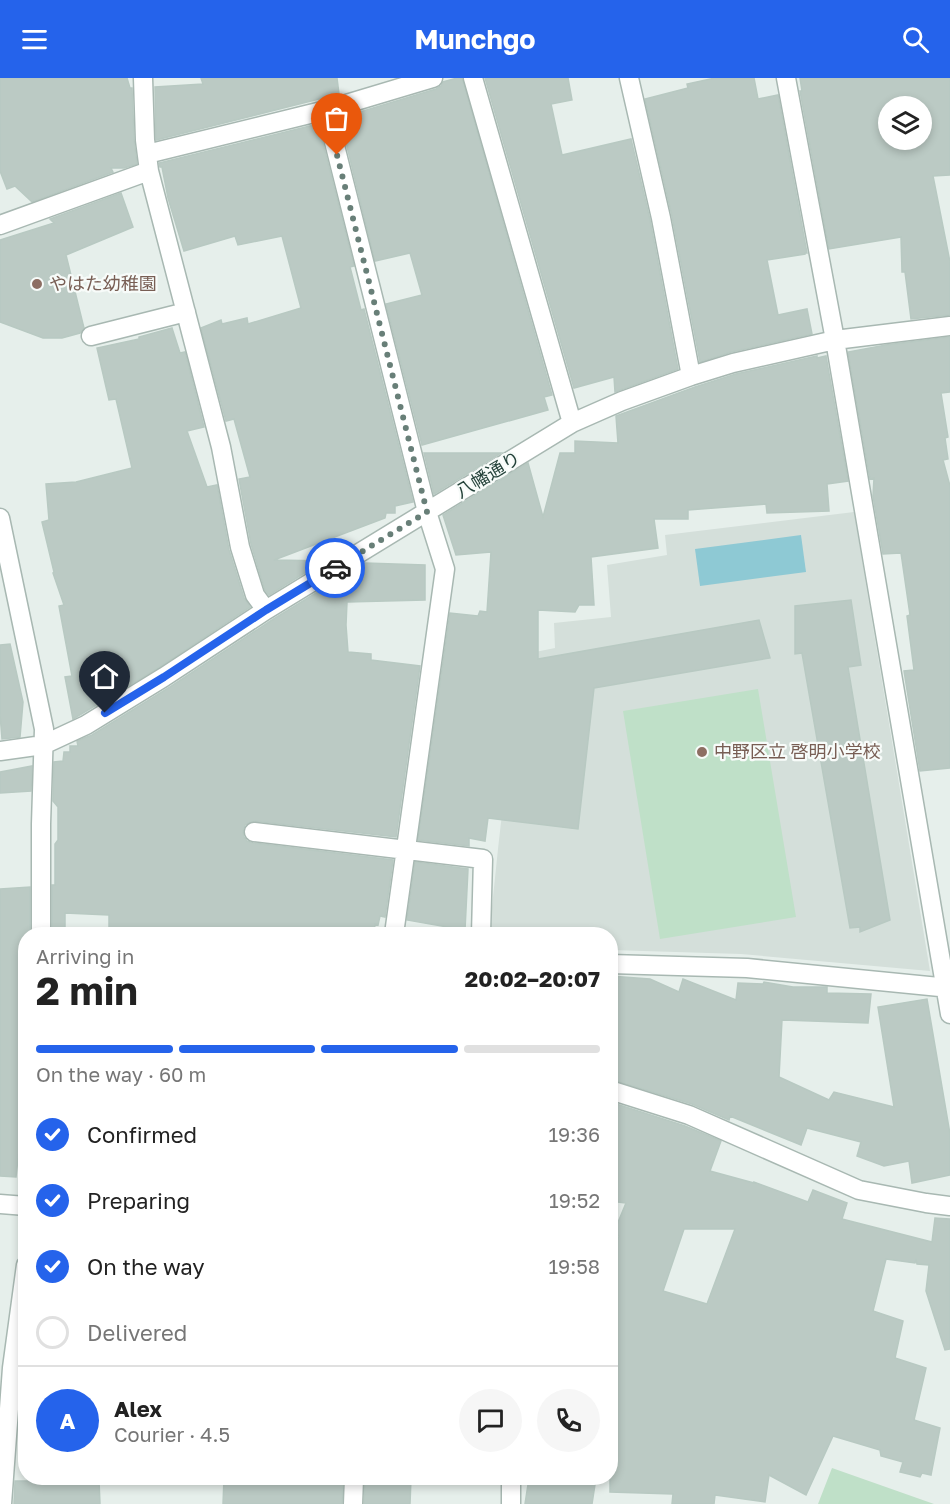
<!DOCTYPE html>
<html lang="en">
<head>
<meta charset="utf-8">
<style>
	:root { --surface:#fff; --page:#f6f6f6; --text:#222; --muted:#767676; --line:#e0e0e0; --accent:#2563eb }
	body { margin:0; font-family:"Golos Text","Noto Sans JP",sans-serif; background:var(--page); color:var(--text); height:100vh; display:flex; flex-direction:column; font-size:22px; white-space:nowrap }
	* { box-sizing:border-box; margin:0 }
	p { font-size:20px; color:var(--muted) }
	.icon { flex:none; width:33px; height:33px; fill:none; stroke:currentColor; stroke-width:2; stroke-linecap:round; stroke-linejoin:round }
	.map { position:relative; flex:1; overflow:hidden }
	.drawer { position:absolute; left:18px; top:849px; width:600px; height:558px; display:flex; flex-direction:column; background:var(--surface); border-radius:24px; box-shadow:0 3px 9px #0003 }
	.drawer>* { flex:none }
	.fabs { position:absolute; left:878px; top:18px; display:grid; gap:12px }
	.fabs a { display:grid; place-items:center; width:54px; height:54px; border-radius:50%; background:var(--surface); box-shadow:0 3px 9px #0003; font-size:30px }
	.pin { position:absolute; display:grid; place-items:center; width:51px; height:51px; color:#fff; margin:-62px -26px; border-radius:50% 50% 50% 0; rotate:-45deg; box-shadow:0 0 6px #0007 }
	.pin .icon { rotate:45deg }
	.courier { position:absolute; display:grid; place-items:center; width:60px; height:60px; margin:-30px; border:4px solid #2563eb; border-radius:50%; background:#fff; color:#222; box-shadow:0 2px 8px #0007 }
	.head em { font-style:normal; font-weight:700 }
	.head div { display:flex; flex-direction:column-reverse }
	.head { display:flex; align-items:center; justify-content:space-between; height:102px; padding:0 18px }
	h1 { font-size:39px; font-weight:700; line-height:45px }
	.bar { display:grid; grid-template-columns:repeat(4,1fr); gap:9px 6px; align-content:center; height:72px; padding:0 18px }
	.bar i { height:8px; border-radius:4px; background:var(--line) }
	.bar .current { background:var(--accent) }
	.bar p { grid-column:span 4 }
	.line { display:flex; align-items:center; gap:15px; padding:0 18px; border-top:2px solid var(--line) }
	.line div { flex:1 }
	.round { display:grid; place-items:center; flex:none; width:63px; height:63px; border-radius:32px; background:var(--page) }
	ol { padding:0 18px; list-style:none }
	li { display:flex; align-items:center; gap:18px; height:66px }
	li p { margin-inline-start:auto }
	li .icon { padding:6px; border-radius:50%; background:var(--accent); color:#fff; stroke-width:4 }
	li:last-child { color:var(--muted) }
	li i { width:33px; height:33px; border:3px solid var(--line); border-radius:50% }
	header { display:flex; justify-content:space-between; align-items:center; height:78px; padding:0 18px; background:var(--accent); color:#fff; font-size:27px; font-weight:700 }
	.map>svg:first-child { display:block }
	.built { fill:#d4dfda }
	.green { fill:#bfe0c8 }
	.water { fill:#8ec9d4 }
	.building { fill:#bbcac4; stroke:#b8c9c2; stroke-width:1.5; fill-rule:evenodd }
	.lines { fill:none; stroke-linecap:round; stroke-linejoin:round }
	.street-casing { stroke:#a8b8b2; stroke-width:21 }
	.street { stroke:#fff; stroke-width:18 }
	.done { stroke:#687f78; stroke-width:6; stroke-dasharray:0 10.8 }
	.route { stroke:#2563eb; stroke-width:8 }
	.education-dot { fill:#8d6e63; stroke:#f7fbf9; stroke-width:2 }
	.labels { text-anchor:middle; stroke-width:4.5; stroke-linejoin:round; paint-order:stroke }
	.education-label { font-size:18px; fill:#785e54; stroke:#f7fbf9; text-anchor:start }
	.street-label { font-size:18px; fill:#24423a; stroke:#f7fbf9 }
</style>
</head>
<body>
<header><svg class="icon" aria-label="menu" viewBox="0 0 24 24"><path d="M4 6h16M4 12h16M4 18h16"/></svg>Munchgo<svg class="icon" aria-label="search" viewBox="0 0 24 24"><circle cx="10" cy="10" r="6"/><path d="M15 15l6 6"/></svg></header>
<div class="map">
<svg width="950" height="1426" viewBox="0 0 950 1426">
	<rect width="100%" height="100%" fill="#e6efeb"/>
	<path class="built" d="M 854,434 L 930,893 L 741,876 L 611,872 L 610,856 L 491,856 L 492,829 L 498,771 L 520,577 L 555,570 L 554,545 L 611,539 L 607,487 L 667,477 L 665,457 Z"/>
	<path class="green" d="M 758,611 L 796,839 L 660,861 L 623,633 Z
		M 832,1390 L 934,1426 L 818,1426 Z"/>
	<path class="water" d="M 801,457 L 806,494 L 700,508 L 695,471 Z"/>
	<path class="building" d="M 0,0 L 127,0 L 130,10 L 132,10 L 134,62 L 137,86 L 124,90 L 111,90 L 113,94 L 32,124 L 15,108 L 7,111 L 0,93 Z
		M 201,0 L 337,0 L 339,16 L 156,62 L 155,9 L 203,6 Z
		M 457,0 L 462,0 L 552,317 L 544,319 L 548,332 L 422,367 L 386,226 L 422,217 L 410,175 L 375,183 L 340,40 L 436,11 L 441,8 L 443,4 Z
		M 485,0 L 568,0 L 572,22 L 551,26 L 562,77 L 631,61 L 650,142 L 678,291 L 615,314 L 614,299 L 574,310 Z
		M 715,0 L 754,0 L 758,21 L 778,17 L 807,175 L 805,175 L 805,176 L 767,182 L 778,237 L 807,231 L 812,256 L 731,274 L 700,284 L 672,138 L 645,21 L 688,10 L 687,6 Z
		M 800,0 L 950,0 L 950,97 L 933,98 L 950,184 L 950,237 L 911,241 L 905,194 L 902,194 L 901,159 L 829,171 L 800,13 L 802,13 ZM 888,28 L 921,28 L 921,62 L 888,62 Z
		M 318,46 L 354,188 L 350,189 L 361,232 L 364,231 L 413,424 L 395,428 L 395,435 L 386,435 L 385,440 L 274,482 L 324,483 L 269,517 L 265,512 L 251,466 L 239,401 L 250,399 L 234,341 L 226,343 L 201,250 L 221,242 L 222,246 L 247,240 L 248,246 L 301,230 L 282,158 L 238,167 L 235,158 L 184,173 L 168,120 L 162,89 L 160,89 L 159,85 Z
		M 121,115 L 133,149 L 66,177 L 84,250 L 80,255 L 62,260 L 43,260 L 0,244 L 0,162 L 54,145 L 50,141 Z
		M 172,250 L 180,275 L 185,274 L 204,349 L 187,353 L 207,409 L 217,407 L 229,472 L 244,520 L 250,529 L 158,590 L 73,641 L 65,599 L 72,598 L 59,528 L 64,527 L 53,495 L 54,494 L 42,444 L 49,442 L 46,406 L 76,404 L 132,390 L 116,321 L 109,322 L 97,270 L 139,261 L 139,259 Z
		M 950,259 L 950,314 L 941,315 L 948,359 L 945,360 L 948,381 L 943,382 L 950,408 L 950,690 L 920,693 L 904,593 L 914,592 L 907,538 L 910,537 L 901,475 L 883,476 L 873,418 L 874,400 L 870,401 L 848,274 L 886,267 Z
		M 817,278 L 817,280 L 826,278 L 848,403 L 827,406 L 829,433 L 767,435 L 766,426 L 688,432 L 688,441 L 654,441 L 658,470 L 591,479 L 594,527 L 579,527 L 575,534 L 538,532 L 538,581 L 759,542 L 770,580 L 594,610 L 578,751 L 488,740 L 485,763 L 469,760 L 469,768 L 418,762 L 450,535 L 478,538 L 480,533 L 487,534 L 491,474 L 456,477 L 443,437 L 528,385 L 543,439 L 560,375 L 575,375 L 575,363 L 618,365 L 616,338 L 695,309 L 736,296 Z
		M 424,375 L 501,375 L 434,416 Z
		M 365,485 L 425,487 L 425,522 L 347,524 L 346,547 L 348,574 L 371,576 L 371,582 L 420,588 L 396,759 L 255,743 L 250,744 L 245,747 L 243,753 L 244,759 L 247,763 L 253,765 L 393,782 L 385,839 L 380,838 L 378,847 L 375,846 L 374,856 L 202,856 L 202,855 L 149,854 L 149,856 L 109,856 L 109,837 L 65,835 L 65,856 L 52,856 L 52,807 L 55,807 L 55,766 L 58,762 L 58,729 L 53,723 L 54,684 L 63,683 L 64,674 L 70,674 L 70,668 L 78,668 L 77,663 L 92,657 L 170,609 L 272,542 Z
		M 851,522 L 861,587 L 848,589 L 890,842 L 860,854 L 860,849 L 850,850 L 802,575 L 795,576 L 795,528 Z
		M 10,566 L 23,624 L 20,659 L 2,661 L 0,636 L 0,567 Z
		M 32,688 L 31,713 L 0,715 L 0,694 Z
		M 415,784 L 468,791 L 465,852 L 407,842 Z
		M 30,809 L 30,856 L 26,856 L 26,1010 L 16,1099 L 0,1098 L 0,811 Z
		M 610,898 L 650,901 L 679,914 L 683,901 L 736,922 L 738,905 L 763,906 L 764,904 L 793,909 L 827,909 L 827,915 L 871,916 L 868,945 L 782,942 L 779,999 L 829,1022 L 834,1014 L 894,1029 L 878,929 L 927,921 L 950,1056 L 950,1097 L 912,1105 L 909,1083 L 884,1088 L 857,1078 L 861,1064 L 807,1050 L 801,1067 L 730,1038 L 729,1042 L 692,1026 L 610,1001 Z
		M 610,1024 L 685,1048 L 721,1063 L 710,1093 L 754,1105 L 754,1104 L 808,1124 L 813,1112 L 847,1125 L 842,1141 L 932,1164 L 935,1140 L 950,1141 L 950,1271 L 945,1272 L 926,1213 L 929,1187 L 917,1186 L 916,1181 L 915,1185 L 886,1181 L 873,1233 L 903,1243 L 895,1280 L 926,1290 L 914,1342 L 940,1350 L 931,1397 L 922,1395 L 920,1399 L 900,1394 L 903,1384 L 881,1378 L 880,1372 L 833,1358 L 806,1417 L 769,1397 L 765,1424 L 715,1417 L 714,1426 L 672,1426 L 673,1416 L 610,1414 L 610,1181 L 619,1158 L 614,1154 L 626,1125 L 610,1123 ZM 684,1151 L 735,1151 L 707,1226 L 663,1213 Z
		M 224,1400 L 343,1400 L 342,1426 L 223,1426 Z
		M 365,1400 L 411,1400 L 410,1426 L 364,1426 Z
		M 529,1400 L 596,1400 L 592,1426 L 525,1426 Z
		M 15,1403 L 99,1403 L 100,1426 L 14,1426 Z"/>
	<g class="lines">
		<g class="street-casing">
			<path id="street" d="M 143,0 L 145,62 L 149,93 L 221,369 L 240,469 L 255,517 L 266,532
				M 473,0 L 572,345
				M 629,0 L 661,140 L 691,298
				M 786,0 L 835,262 L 950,936
				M 326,32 L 427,434 L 445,491 L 394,856
				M 147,76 L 326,32 L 433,0
				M 0,147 L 149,93
				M 91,258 L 186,234
				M 0,440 L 44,651 L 41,746 L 41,856
				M 0,673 L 43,667 L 86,647 L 164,599 L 266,532 L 572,345 L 622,323 L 691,298 L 733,285 L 835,262 L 950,248
				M 254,754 L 483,781 L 481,856
				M 610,886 L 747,890 L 950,910
				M 610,1012 L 689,1037 L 859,1112 L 926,1125 L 950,1128
				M 0,1126 L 26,1128
				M 2,1426 L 12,1290 L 26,1187
				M 353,1426 L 354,1400
				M 511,1426 L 511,1400"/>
		</g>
		<use href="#street" class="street"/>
	</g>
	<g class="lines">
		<path class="done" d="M 335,490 L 427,434 L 337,77"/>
		<path class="route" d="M 105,635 L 164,599 L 266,532 L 335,490"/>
	</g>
	<g class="education-dot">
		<circle cx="37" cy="206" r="6"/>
		<circle cx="702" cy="674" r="6"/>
	</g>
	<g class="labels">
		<g class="education-label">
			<text x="49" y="212">やはた幼稚園</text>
			<text x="714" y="680">中野区立 啓明小学校</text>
		</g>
		<g class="street-label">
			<text transform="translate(488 397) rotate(-31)" y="6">八幡通り</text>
		</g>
	</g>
</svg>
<div class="fabs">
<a><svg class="icon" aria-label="layers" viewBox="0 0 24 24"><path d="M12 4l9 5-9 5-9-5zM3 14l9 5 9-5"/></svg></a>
</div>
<div class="pin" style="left:337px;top:77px;background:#ea580c"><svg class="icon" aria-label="bag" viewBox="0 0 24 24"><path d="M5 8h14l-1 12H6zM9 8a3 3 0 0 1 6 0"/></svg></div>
<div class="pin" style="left:105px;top:635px;background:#1f2937"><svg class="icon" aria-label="home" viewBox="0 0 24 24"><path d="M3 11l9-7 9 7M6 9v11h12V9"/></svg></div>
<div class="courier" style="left:335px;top:490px"><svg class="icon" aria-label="car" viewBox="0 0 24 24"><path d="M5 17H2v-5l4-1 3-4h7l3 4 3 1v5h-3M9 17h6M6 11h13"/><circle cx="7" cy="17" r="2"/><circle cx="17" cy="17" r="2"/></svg></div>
<section class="drawer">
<div class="head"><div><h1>2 min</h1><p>Arriving in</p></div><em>20:02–20:07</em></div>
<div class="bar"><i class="current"></i><i class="current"></i><i class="current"></i><i></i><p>On the way · 60 m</p></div>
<ol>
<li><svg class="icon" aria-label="check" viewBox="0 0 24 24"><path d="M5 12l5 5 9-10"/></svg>Confirmed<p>19:36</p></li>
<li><svg class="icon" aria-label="check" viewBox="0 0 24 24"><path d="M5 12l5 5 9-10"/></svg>Preparing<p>19:52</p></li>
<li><svg class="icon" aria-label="check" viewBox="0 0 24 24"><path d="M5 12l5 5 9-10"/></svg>On the way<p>19:58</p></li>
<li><i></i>Delivered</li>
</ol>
<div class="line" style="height:108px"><b class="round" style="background:var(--accent);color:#fff">A</b><div><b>Alex</b><p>Courier · 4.5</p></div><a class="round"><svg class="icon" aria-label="chat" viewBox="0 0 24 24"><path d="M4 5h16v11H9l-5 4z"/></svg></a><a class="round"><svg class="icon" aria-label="phone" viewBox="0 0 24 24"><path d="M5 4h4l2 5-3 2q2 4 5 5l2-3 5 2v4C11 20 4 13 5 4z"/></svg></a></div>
</section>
</div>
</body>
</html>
